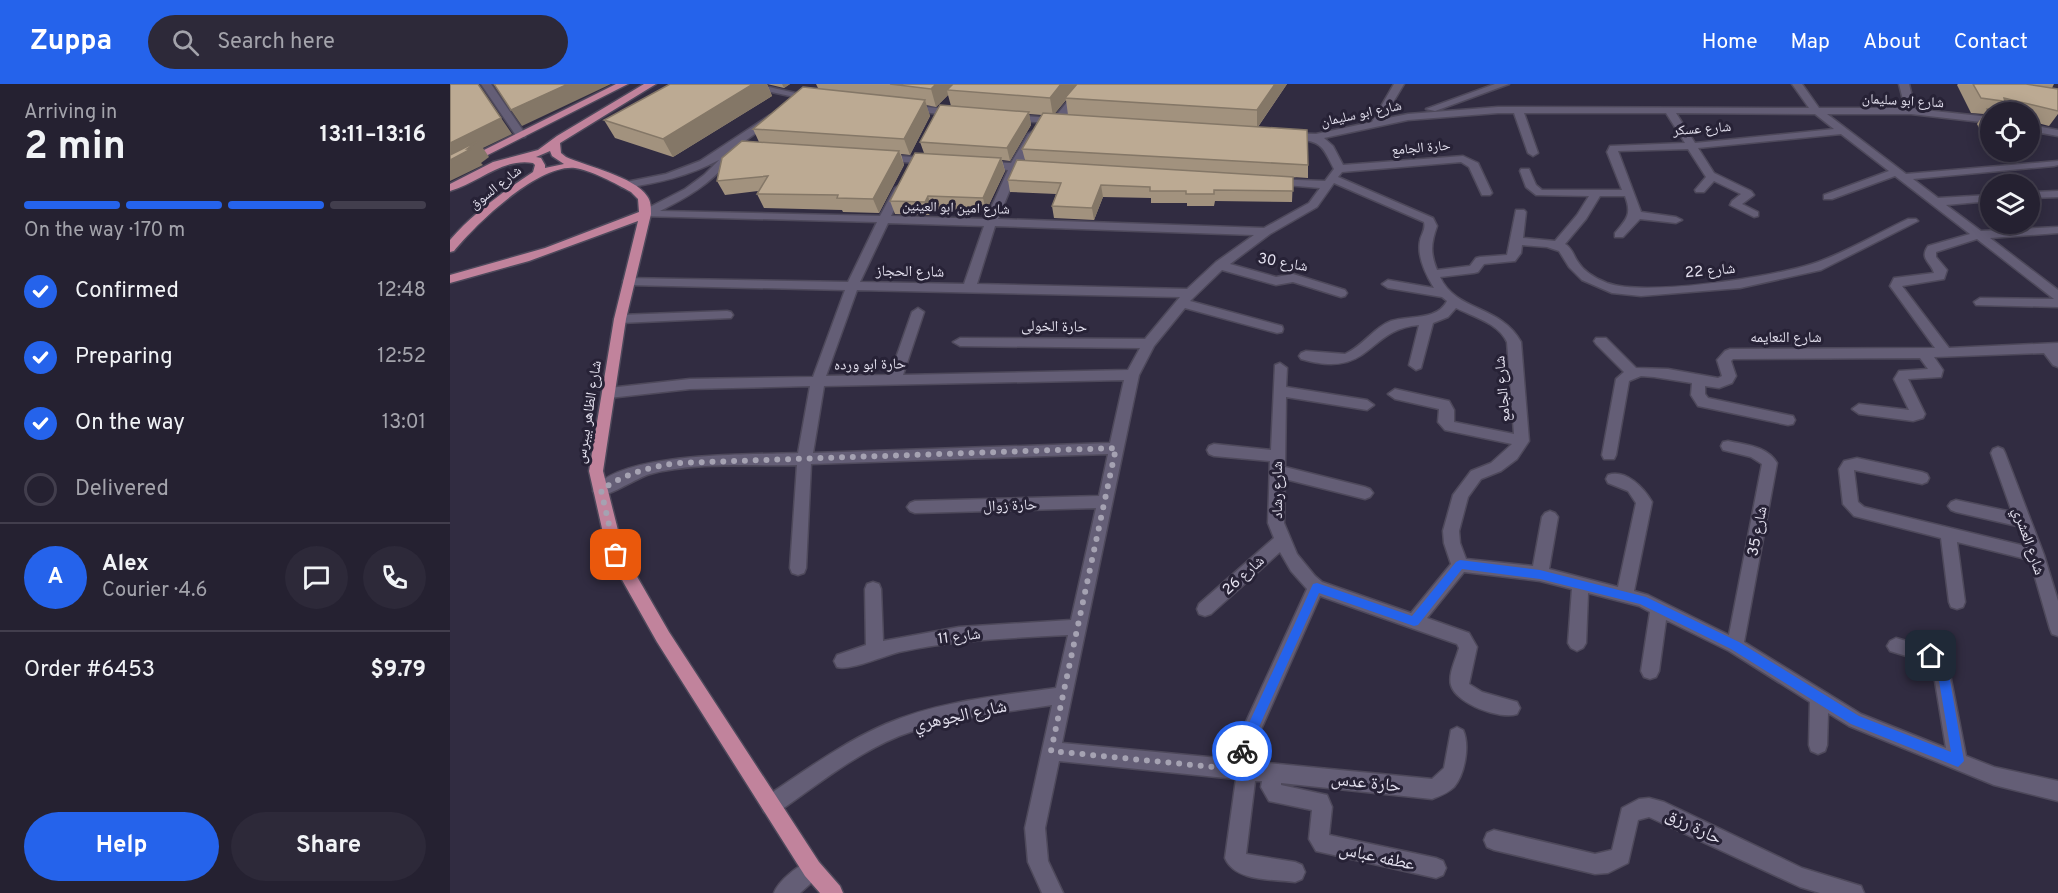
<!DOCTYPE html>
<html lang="en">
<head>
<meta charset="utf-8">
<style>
	:root { --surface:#252131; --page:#2d2939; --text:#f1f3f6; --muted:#a3a3ab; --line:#423e4d; --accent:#2563eb }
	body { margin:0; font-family:Overpass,"Noto Naskh Arabic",sans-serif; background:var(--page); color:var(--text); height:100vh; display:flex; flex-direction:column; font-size:22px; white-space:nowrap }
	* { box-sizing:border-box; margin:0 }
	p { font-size:20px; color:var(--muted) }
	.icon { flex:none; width:33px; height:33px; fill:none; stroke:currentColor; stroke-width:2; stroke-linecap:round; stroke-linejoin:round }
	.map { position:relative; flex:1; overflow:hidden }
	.side { display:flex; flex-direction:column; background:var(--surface); width:450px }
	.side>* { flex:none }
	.buttons { position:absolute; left:1530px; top:18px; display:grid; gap:12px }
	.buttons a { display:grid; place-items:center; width:60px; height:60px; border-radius:50%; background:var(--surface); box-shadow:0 3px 15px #0003,0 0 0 2px var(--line); font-size:30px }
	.pin { position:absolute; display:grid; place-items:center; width:51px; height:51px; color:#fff; margin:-26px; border-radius:12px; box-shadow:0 3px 9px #0006 }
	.courier { position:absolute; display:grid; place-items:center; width:60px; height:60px; margin:-30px; border:4px solid #2563eb; border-radius:50%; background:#fff; color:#222; box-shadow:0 2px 8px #0007 }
	.overview em { font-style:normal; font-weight:700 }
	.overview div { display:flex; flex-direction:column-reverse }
	.overview { display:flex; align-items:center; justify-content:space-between; height:102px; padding:0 24px }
	h1 { font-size:39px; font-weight:700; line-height:45px }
	.bar { display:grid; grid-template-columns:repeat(4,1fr); gap:9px 6px; align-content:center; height:72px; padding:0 24px }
	.bar i { height:8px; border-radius:4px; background:var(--line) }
	.bar .on { background:var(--accent) }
	.bar p { grid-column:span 4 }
	.line { display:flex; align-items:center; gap:15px; padding:0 24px; border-top:2px solid var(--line) }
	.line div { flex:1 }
	.round { display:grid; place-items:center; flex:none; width:63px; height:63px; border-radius:32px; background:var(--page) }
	ol { padding:0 24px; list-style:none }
	li { display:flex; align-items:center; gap:18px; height:66px }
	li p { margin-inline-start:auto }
	li .icon { padding:6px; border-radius:50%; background:var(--accent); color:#fff; stroke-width:4 }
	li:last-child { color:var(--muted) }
	li i { width:33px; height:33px; border:3px solid var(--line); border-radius:50% }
	.cta { display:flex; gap:12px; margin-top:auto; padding:12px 24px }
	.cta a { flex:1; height:69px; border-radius:36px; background:var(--accent); color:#fff; font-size:24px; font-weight:700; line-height:69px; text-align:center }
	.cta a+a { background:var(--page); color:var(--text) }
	header { display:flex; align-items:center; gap:36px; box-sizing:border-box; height:84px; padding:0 30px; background:var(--accent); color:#fff }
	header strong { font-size:28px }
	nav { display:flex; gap:33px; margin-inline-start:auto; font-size:21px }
	.search { width:420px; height:54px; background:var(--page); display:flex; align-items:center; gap:15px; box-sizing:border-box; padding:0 21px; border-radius:33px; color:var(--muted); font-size:22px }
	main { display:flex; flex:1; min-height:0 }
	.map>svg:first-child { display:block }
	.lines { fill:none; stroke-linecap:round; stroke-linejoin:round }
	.minor-casing { stroke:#4e495b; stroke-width:3 }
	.major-casing { stroke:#4e495b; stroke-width:3 }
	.minor { fill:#645e76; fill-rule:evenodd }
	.major { fill:#c1839c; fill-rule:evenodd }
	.wall { fill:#a2927e; fill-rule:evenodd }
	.shaded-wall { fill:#847767 }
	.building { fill:#bcaa93; stroke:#847767; stroke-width:1.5 }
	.route { fill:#2563eb }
	.done { stroke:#a5a2b2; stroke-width:6; stroke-dasharray:0 10.8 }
	.labels { text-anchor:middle; stroke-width:6; stroke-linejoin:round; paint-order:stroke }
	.far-street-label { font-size:14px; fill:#e4e1ef; stroke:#272236 }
	.street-label { font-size:15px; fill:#e4e1ef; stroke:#272236 }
	.near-street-label { font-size:18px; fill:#e4e1ef; stroke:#272236 }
</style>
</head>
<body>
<header>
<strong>Zuppa</strong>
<div class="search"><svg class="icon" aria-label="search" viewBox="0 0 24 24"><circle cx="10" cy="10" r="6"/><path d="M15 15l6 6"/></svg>Search here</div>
<nav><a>Home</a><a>Map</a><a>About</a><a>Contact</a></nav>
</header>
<main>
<section class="side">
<div class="overview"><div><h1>2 min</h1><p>Arriving in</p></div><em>13:11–13:16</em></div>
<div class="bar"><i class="on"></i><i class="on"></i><i class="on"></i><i></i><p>On the way · 170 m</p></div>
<ol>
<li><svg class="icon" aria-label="check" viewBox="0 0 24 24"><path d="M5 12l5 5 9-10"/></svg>Confirmed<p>12:48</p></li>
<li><svg class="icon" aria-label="check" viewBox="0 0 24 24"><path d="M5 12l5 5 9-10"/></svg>Preparing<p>12:52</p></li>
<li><svg class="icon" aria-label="check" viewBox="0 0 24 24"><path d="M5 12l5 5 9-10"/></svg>On the way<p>13:01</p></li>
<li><i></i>Delivered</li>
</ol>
<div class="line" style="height:108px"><b class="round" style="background:var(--accent);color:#fff">A</b><div><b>Alex</b><p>Courier · 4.6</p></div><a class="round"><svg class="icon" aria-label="chat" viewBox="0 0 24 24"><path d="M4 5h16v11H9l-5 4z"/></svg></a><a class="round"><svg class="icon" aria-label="phone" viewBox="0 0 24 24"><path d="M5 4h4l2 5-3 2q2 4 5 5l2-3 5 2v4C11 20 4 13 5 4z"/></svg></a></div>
<div class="line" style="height:78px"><div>Order #6453</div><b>$9.79</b></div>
<div class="cta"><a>Help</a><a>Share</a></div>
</section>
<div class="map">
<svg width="1608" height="809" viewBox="0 0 1608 809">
	<rect width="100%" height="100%" fill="#312c41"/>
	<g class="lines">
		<g class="minor-casing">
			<path id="minor" d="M 31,0 L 41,0 L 76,51 L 75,53 L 67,53 Z
				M 285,0 L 305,0 L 368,14 L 363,17 Z
				M 632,0 L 642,0 L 612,39 L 560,37 L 555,34 L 560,31 L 604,34 Z
				M 944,0 L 954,0 L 933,35 L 958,30 L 1048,23 L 1359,24 L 1342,0 L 1352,0 L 1369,24 L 1455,24 L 1449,0 L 1459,0 L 1465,25 L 1540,33 L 1540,39 L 1461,30 L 1377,30 L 1456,90 L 1608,77 L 1608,81 L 1604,82 L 1463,95 L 1488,114 L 1540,111 L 1540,117 L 1496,121 L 1531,147 L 1608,143 L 1608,149 L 1540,154 L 1608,206 L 1608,223 L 1526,221 L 1524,218 L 1530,214 L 1604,215 L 1527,155 L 1486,168 L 1486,173 L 1497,186 L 1494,195 L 1452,202 L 1499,264 L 1608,259 L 1608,283 L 1603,281 L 1594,269 L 1484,273 L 1493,286 L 1491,293 L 1458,295 L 1475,330 L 1473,334 L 1463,337 L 1409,330 L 1402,325 L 1409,320 L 1459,326 L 1444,295 L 1449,287 L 1478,285 L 1470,274 L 1283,275 L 1281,277 L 1286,292 L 1282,299 L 1269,304 L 1255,302 L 1255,310 L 1258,314 L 1338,331 L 1343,332 L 1345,336 L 1343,340 L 1338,341 L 1248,322 L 1241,311 L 1242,299 L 1204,293 L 1191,292 L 1179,297 L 1166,371 L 1164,375 L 1154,375 L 1152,371 L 1166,295 L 1174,288 L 1146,260 L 1144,257 L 1146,254 L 1156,254 L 1186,284 L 1218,285 L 1268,294 L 1272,292 L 1267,276 L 1275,267 L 1280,265 L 1485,264 L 1440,202 L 1444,194 L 1484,189 C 1481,178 1469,175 1478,162 L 1520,150 L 1445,92 L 1382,115 L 1374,115 L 1374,111 L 1439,87 L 1391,50 L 1248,64 L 1264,89 L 1301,107 L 1304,111 L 1292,120 L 1308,128 L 1308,132 L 1304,133 L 1280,121 L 1282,117 L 1291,110 L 1264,97 L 1254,108 L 1246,108 L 1245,106 L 1256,93 L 1238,65 L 1168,67 L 1191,128 L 1226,133 L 1232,136 L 1226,139 L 1190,135 L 1173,153 L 1165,153 L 1165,149 C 1177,135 1182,130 1175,112 L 1150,112 L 1136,135 L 1115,160 C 1123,165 1123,171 1128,178 C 1134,188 1147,195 1157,199 C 1196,213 1322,193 1362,180 C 1391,171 1430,148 1458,135 L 1466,135 L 1468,137 L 1371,186 L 1290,204 L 1191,212 L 1162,209 L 1132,196 L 1119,183 L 1109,167 L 1097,163 L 1072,161 L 1071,169 L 1065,177 L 1034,180 L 1028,188 L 1024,189 L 990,193 C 1006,228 1051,221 1071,258 L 1079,357 L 1067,375 L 1051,387 L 1031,395 L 1018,413 L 1009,447 L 1010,459 L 1016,475 L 1083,482 L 1092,433 L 1095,429 L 1100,427 L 1105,429 L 1108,433 L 1099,485 L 1168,503 L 1186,419 L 1178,407 L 1158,399 L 1156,395 L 1158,391 C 1176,385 1194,404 1202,418 L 1184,507 L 1198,511 L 1279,551 L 1312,380 L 1301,373 L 1273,366 L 1271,362 L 1273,358 L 1278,357 C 1296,361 1317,362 1327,379 L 1294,558 L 1411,630 L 1496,664 L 1483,585 L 1476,578 L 1440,567 L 1437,562 L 1440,557 L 1446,554 L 1487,566 L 1497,575 L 1516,672 L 1544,683 L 1608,697 L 1608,717 L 1544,701 L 1399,642 L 1378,629 L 1377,661 L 1375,667 L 1368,670 L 1361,667 L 1359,661 L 1360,618 L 1279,567 L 1216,536 L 1209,587 L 1206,593 L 1200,595 L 1194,593 L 1191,587 L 1200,528 L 1189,522 L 1138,509 L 1136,559 L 1133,564 L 1127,567 L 1121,564 L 1118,559 L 1122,505 L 1090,497 L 1014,488 L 977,534 L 1019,549 L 1027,563 L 1019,600 L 1032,608 L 1067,618 L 1070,624 L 1067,630 C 1051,636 1006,620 1001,601 C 998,590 1006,575 1009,564 L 1007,560 L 870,512 L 797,677 L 982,695 L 994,684 L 1001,646 L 1007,643 L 1013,646 C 1020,661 1015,690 1004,703 C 998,709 990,712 982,715 L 831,699 L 831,701 L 877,711 L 882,723 L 879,751 L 986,774 L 993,777 L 996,784 L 993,791 L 986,794 L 866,767 L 859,755 L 862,726 L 819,717 L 811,703 L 812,697 L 805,697 L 796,770 L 845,778 L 852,781 L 855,788 L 852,795 L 845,798 C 823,795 785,798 775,774 L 786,695 L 609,677 L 595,744 L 598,777 L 613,809 L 592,809 L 578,778 L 575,744 L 602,621 C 551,629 498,633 449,652 C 405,670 367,701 328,728 L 321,731 L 314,728 L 311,721 L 314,714 C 353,688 392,659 436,640 C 489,617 549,612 606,604 L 618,551 C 561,554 504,556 449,568 C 434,572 399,587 387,583 L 384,577 L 387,571 L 416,561 L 415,505 L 417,500 L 423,498 L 429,500 L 431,505 L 433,557 L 509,543 L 621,536 L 646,424 L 465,429 L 460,427 L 457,423 L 460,419 L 465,417 L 649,412 L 658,370 L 361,380 L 356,484 L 354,489 L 348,491 L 342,489 L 340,484 L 347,381 C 300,382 245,378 200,390 C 186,394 156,415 146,411 L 143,407 C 165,367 306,371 348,369 L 360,302 L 240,305 L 159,314 L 152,309 L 159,304 L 240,295 L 363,293 L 395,206 L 179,201 L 173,197 L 175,194 L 398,198 L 427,138 L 191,132 L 189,130 L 194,126 L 235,105 L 254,91 L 269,76 C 239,92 208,99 175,104 L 171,103 L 171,99 L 216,90 L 250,77 L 320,31 L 325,34 L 324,36 L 273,73 L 279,76 C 261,100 236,114 210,127 L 430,132 L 445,104 L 450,101 L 455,104 L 441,132 L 536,135 L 558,86 L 534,84 L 529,81 L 534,78 L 561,79 L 578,50 L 583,47 L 588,50 L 572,80 L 585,81 L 590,84 L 585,87 L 568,86 L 548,135 L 814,144 L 859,119 L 870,104 L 824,100 L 819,97 L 820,95 L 875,97 L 884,85 C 873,63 872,57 846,55 C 840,54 837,54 833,51 L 834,49 L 866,50 L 922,38 ZM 1048,29 L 1064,29 L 1078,69 L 1083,72 L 1088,69 L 1074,29 L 1216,29 L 1235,59 L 1160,62 L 1157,68 L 1172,106 L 1092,106 L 1086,101 L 1079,85 L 1071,85 L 1070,87 L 1076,103 L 1086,111 L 1139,112 L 1127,131 L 1105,157 L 1073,154 L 1076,128 L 1074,126 L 1066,126 L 1057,171 L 1030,173 L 1026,174 L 1020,182 L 987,186 C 980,169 981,159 987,142 L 983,134 L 888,93 L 892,88 L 1011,78 L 1019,83 L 1032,111 L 1040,111 L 1042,109 L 1028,79 L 1013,72 L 893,81 L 883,62 L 874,54 L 958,36 ZM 1226,29 L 1365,30 L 1384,45 L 1245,59 ZM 884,99 L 974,138 C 976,146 971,150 970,157 C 967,173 976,191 984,204 L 938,196 L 932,200 L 938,204 L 992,213 L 997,217 C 987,237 960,231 941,237 C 923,244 913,262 895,270 L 856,267 L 851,269 L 849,272 L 851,275 C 922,296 916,245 969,241 L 959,281 L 966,286 L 971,284 L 983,239 L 998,233 L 1006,224 C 1024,233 1048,239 1057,258 L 1064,350 L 1004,338 L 1004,326 L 999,317 L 945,305 L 938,310 L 945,315 L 989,325 L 988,338 L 995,346 L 1062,360 L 1041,379 L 1021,387 L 1003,411 L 993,447 L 994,459 L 1001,480 L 961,529 L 872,498 L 865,492 L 847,470 L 834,439 L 835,395 L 915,415 L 920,413 L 923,409 L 920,405 L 915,403 L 835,383 L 836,313 L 917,326 L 924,321 L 917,316 L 836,303 L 837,284 L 830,279 L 825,281 L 821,366 L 764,360 L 759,362 L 757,366 L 759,370 L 764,372 L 820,377 L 818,439 L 824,454 L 749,520 L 747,525 L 749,530 L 755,532 L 761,530 L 830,468 L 841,487 L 857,505 L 779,675 L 612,659 L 689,291 L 704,262 L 735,224 L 827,249 L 832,248 L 833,245 L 832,242 L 740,217 L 772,186 L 826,201 L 843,198 L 891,213 L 895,212 L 897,209 L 895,206 L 843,190 L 826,193 L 780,180 L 820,150 L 867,123 ZM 438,139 L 534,142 L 514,200 L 410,198 ZM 545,142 L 804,151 L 766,178 L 737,205 L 527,200 ZM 407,206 L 730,213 L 695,255 L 510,254 L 503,258 L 510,262 L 690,264 L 678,286 L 453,291 L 474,228 L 468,224 L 462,228 L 440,291 L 376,292 ZM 674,296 L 660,359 L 363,369 L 374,302 Z
				M 1045,0 L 1059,0 L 985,27 L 976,25 Z
				M 458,21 L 506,26 L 511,29 L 506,32 L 455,26 L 455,22 Z
				M 1580,41 L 1608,46 L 1608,52 L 1580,47 Z
				M 432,71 L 480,74 L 485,77 L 480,80 L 428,76 L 427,74 Z
				M 1608,107 L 1608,113 L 1580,114 L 1580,108 Z
				M 277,227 L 281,228 L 283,231 L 281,234 L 170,239 L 164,235 L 170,231 Z
				M 1548,363 L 1553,365 L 1555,369 L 1594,471 L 1608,517 L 1608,552 L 1602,550 L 1600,545 L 1580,476 L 1507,458 L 1515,518 L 1513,523 L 1507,525 L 1501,523 L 1499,518 L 1491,454 L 1404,432 L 1393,420 L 1389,385 L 1394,377 L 1407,374 L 1472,388 L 1477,390 L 1479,394 L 1477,398 L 1472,400 L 1404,386 L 1408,418 L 1414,423 L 1575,462 L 1567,442 L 1506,428 L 1501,426 L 1498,422 L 1501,418 L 1506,416 L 1562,428 L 1541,369 L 1543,365 Z
				M 1199,714 L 1214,718 L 1352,784 L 1411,802 L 1414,809 L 1370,809 L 1350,803 L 1199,733 L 1188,736 L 1178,779 L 1158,789 L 1145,790 L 1044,766 L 1037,763 L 1034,756 L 1037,749 L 1044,746 L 1145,770 L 1162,766 L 1172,724 L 1189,715 Z
				M 362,775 L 369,778 L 372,785 L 369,792 L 350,809 L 324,809 C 329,796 349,781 362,775 Z"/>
		</g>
		<g class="major-casing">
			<path id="major" d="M 166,0 L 178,0 L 0,90 L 0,83 Z
				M 194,0 L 206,0 L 110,59 L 111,69 L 116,73 C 136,82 185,93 197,112 C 201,117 201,124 201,130 L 176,235 L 153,387 L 174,470 L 219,548 L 369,778 L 390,802 L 393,809 L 370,809 L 355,792 L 207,558 L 158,471 L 139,387 L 164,235 L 188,137 L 79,177 L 0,199 L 0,191 L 95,164 L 189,128 L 188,115 L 181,108 C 167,100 140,86 125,84 C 88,80 26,140 4,167 L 0,168 L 0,156 C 23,129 53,108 83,88 L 85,81 L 83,79 C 51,74 29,99 0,107 L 0,100 L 43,78 L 88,66 L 107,52 ZM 100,67 L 102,72 L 114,80 L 95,84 L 95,81 L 91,74 L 86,73 Z"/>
		</g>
		<use href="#minor" class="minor"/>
		<use href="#major" class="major"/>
	</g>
	<path class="wall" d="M 220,0 L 340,0 L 334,4 L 317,0 L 322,12 L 223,73 L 165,54 L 154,36 Z
		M 366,0 L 837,0 L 808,43 L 858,81 L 858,94 L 784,89 L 843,93 L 842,118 L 765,117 L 764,122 L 737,122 L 737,119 L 701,119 L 701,114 L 653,113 L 644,136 L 604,134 L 602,122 L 606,110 L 560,108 L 558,96 L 575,76 L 572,65 L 592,31 L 579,30 L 581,41 L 560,77 L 552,76 L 555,87 L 536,127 L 482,125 L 479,131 L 445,130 L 440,117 L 474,69 L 470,58 L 501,22 L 498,11 L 486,23 L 476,21 L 480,32 L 460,71 L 451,70 L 454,81 L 429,129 L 393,128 L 392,126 L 314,124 L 307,110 L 308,107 L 275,111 L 267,97 L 309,58 L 303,45 L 368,4 ZM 616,16 L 618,31 L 604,30 Z
		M 1508,0 L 1604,0 L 1602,4 L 1608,5 L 1608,30 L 1599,42 L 1580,37 L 1580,28 L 1540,28 L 1540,66 L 1527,40 L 1534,30 L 1521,29 L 1507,1 Z
		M 1541,68 L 1555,68 L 1554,69 L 1544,72 Z"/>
	<path class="shaded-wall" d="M 28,0 L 62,50 L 33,64 L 39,73 L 31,79 L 33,81 L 0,97 L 0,59 Z
		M 118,0 L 161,0 L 72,42 L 61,26 Z
		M 303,0 L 317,0 L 322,12 L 223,73 L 213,55 Z
		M 332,0 L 340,0 L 334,4 Z
		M 486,0 L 510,0 L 497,6 L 498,11 L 486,23 L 481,5 Z
		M 611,0 L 629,0 L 615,14 L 616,16 L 603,32 L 600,14 Z
		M 825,0 L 837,0 L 807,44 L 807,26 Z
		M 475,16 L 480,32 L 460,71 L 454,55 Z
		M 579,28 L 581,41 L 560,77 L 557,64 Z
		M 449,67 L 454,81 L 429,129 L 423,115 Z
		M 1547,68 L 1555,68 L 1554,69 L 1544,72 Z
		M 551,74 L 555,87 L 536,127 L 533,114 Z
		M 651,101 L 653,113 L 644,136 L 642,124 Z
		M 478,112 L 482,125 L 479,131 L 475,118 Z"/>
	<path class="building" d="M 0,0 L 28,0 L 51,34 L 0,59 Z
		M 44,0 L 118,0 L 61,26 Z
		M 220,0 L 303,0 L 213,55 L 154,36 Z
		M 440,0 L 486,0 L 481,5 Z
		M 503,0 L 611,0 L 600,14 L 497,6 Z
		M 627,0 L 825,0 L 807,26 L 615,14 Z
		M 1523,0 L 1576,0 L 1608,5 L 1608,27 L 1554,14 L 1558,28 L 1540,28 L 1540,32 L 1537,25 L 1552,26 L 1552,17 L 1531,14 Z
		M 353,3 L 475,16 L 454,55 L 303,45 Z
		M 490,21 L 579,28 L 557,64 L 470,58 Z
		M 593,29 L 857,46 L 858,81 L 572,65 Z
		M 28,57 L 17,65 L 21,65 L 0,76 L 0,71 Z
		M 292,57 L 449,67 L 423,115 L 387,114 L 388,111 L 307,110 L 318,92 L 267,97 L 272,74 Z
		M 465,69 L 551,74 L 533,114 L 478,112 L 475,118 L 440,117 Z
		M 567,76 L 843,93 L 843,107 L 764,106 L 764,110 L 736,110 L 736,107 L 700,107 L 700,103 L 651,101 L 642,124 L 602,122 L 611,99 L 558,96 Z"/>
	<path class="route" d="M 1010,476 L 1090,486 L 1196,513 L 1289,558 L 1409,632 L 1501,668 L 1487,585 L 1476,572 L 1481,567 C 1490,570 1495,576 1498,585 L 1514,677 L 1508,683 L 1401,640 L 1281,565 L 1190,520 L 1090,495 L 1012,485 L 968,541 L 964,542 L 869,509 L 796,672 L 788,672 L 788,663 L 863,500 L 867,499 L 962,532 L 1006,478 Z"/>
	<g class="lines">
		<path class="done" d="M 166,471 L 151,406 C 175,390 198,383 227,379 L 666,364 L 601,667 L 784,685 L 792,667"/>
	</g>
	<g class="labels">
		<g class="far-street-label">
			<text transform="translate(1453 16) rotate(3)" y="5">شارع ابو سليمان</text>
			<text transform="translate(911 29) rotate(-12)" y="5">شارع ابو سليمان</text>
			<text transform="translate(1252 44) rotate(-4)" y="5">شارع عسكر</text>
			<text transform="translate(971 63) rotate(-5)" y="5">حارة الجامع</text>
			<text transform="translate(45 103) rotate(-38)" y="5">شارع السوق</text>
			<text transform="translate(506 123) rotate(2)" y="5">شارع امين ابو العينين</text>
		</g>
		<g class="street-label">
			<text transform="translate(833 178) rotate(10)" y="5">شارع 30</text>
			<text transform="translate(1260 186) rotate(-5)" y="5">شارع 22</text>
			<text transform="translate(460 187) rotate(1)" y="5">شارع الحجاز</text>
			<text transform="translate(604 242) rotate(1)" y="5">حارة الخولى</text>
			<text x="1336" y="258">شارع النعايمه</text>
			<text transform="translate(420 280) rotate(-1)" y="5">حارة ابو ورده</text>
			<text transform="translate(1052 305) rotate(-95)" y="5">شارع الجامع</text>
			<text transform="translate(138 328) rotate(-81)" y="5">شارع الظاهر بيبرس</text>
			<text transform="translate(827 406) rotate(-90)" y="5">شارع رشاد</text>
			<text transform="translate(560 421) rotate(-2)" y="5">حارة زوال</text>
			<text transform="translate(1307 447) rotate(-79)" y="5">شارع 35</text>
			<text transform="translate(1579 457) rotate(71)" y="5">شارع العشري</text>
			<text transform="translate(793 491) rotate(-42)" y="5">شارع 26</text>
			<text transform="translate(509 552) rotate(-7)" y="5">شارع 11</text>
		</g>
		<g class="near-street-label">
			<text transform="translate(510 631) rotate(-12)" y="6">شارع الجوهري</text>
			<text transform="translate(916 698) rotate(6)" y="6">حارة عدس</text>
			<text transform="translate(1244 742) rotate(26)" y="6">حارة رزق</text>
			<text transform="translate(927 772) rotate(12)" y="6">عطفه عباس</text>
		</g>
	</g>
</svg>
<div class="buttons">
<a><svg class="icon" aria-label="locate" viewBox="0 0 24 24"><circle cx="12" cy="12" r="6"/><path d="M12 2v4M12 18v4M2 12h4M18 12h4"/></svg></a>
<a><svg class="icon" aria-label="layers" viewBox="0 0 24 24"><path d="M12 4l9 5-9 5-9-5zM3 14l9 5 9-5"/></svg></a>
</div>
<div class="pin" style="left:166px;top:471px;background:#ea580c"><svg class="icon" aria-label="bag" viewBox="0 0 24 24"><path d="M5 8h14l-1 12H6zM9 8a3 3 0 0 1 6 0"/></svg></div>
<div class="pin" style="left:1481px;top:572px;background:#1f2937"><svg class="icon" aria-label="home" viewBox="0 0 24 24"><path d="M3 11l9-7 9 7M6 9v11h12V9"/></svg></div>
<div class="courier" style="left:792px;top:667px"><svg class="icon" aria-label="bike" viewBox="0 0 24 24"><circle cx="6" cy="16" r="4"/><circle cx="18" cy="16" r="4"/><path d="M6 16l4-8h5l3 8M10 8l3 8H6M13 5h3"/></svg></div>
</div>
</main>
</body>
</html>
